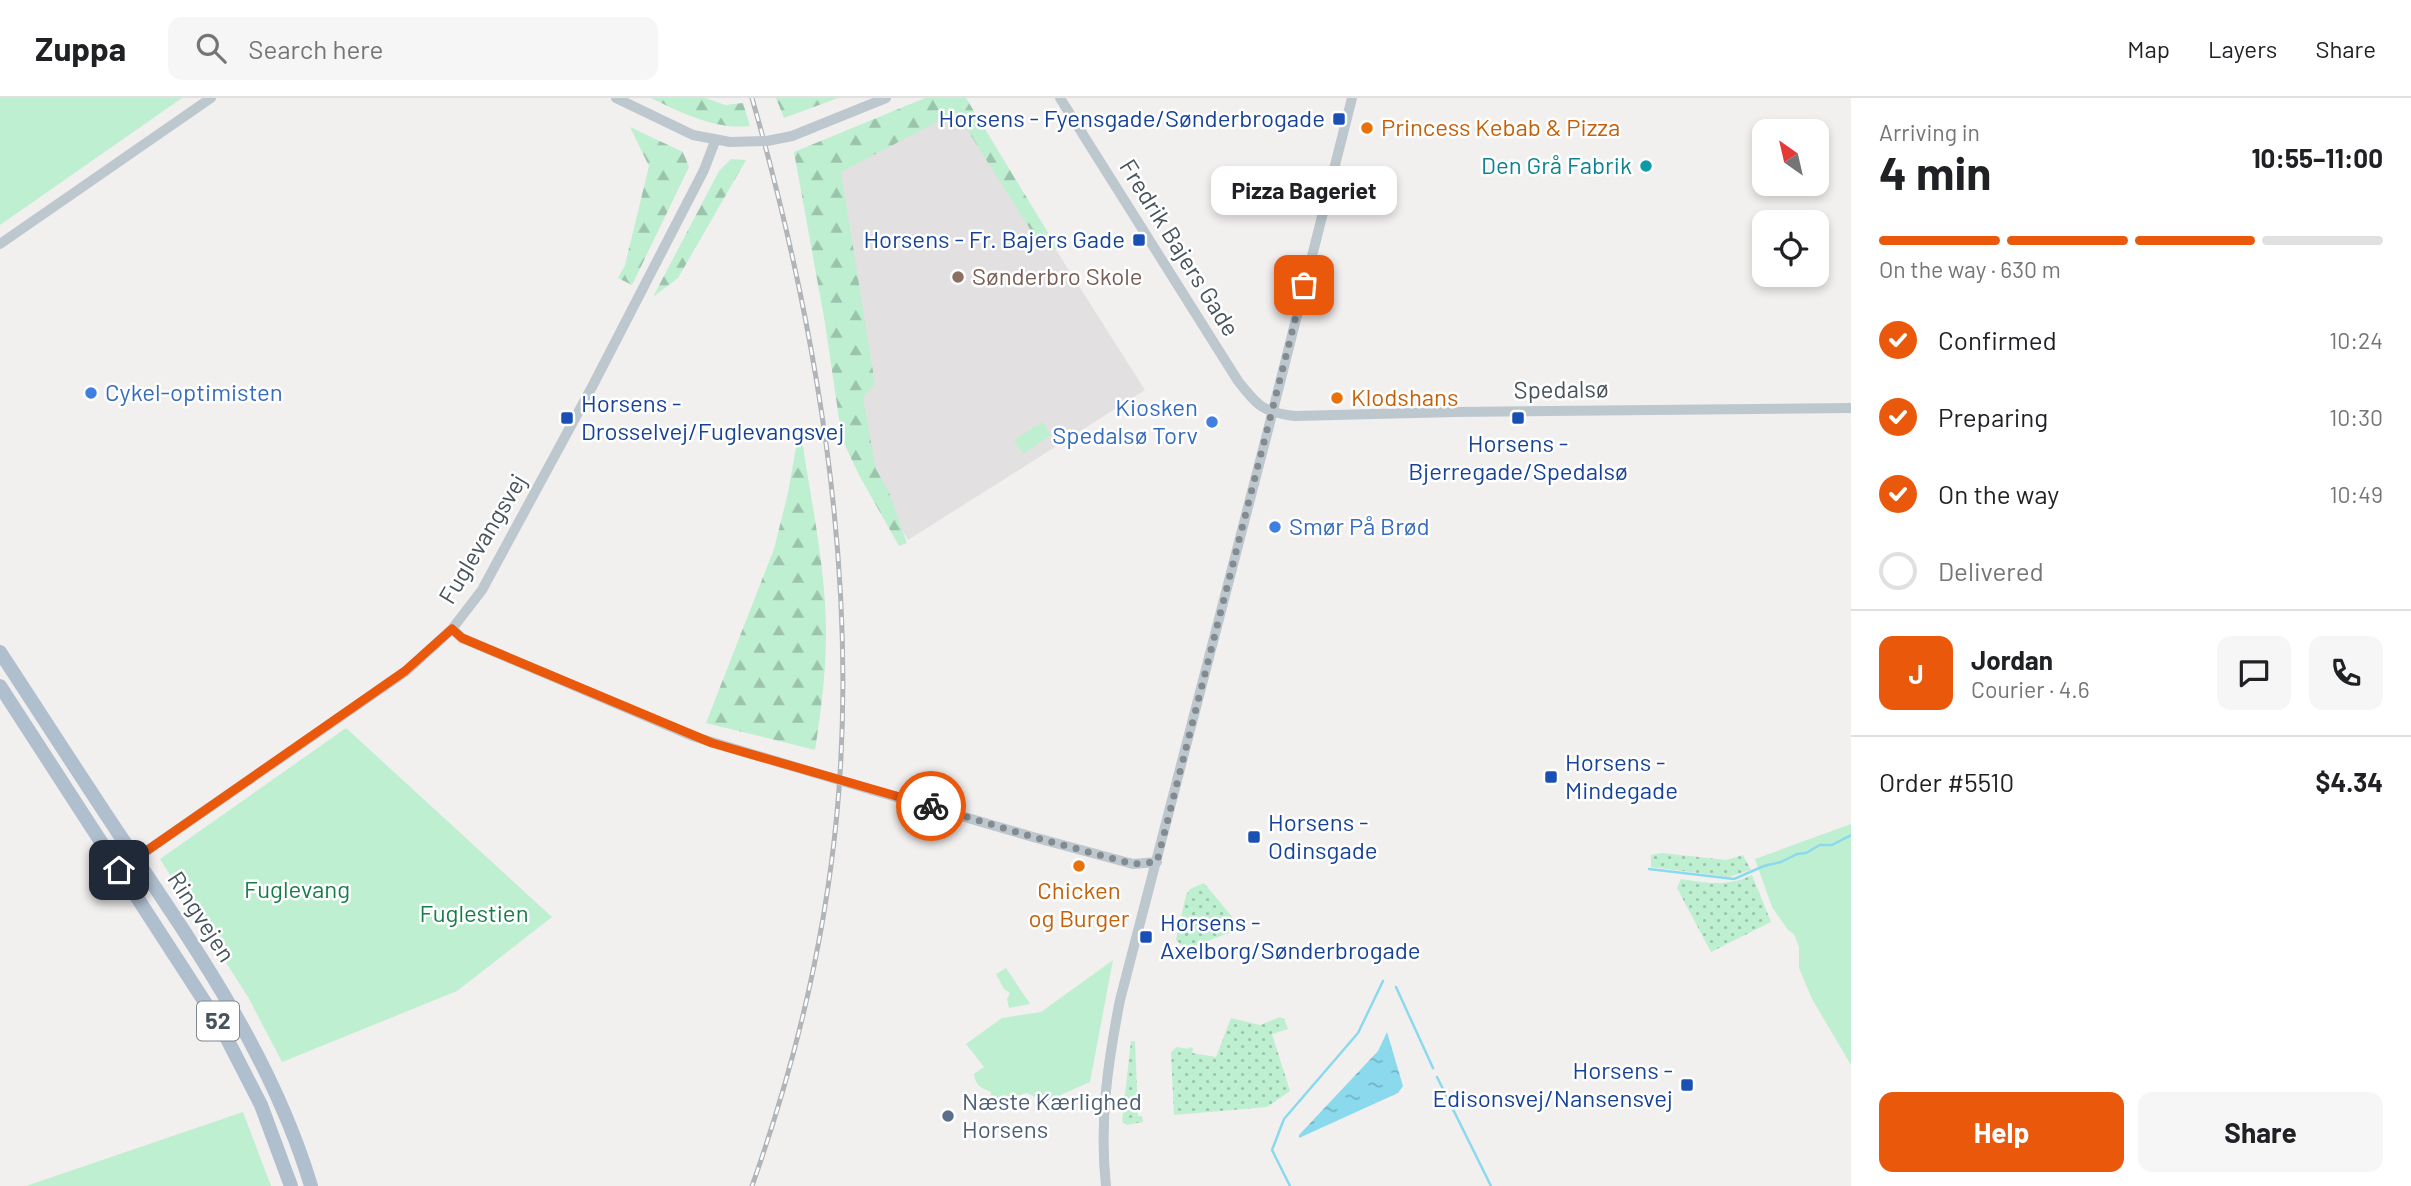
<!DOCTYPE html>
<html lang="en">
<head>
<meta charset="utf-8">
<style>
	:root { --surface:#fff; --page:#f6f6f6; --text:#202124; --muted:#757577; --line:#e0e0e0; --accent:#ea580c }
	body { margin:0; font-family:Barlow,sans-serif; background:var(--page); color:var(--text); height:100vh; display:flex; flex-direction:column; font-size:26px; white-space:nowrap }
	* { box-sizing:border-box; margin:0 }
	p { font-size:23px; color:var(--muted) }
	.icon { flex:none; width:38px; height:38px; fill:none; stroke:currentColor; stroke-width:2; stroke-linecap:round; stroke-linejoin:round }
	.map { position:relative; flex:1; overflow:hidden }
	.side { display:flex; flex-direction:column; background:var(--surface); width:560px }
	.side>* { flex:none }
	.needle { width:46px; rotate:326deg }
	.controls { position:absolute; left:1752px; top:21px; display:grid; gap:14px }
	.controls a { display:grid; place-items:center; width:77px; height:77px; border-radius:14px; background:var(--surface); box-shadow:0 4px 10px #0003; font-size:35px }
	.pin { position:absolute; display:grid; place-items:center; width:60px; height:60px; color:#fff; margin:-30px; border-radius:14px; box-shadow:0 4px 10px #0006 }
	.courier { position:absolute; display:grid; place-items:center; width:70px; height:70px; margin:-35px; border:5px solid #ea580c; border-radius:50%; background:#fff; color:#222; box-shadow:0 2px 9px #0007 }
	.bubble { position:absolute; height:49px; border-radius:14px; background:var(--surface); box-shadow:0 4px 10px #0003; font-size:23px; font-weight:700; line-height:49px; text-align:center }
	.head em { font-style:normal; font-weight:700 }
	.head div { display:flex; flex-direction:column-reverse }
	.head { display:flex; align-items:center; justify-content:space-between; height:119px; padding:0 28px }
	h1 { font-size:46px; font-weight:700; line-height:52px }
	.bar { display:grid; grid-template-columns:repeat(4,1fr); gap:10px 7px; align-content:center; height:84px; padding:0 28px }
	.bar i { height:9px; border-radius:5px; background:var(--line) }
	.bar .current { background:var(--accent) }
	.bar p { grid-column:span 4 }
	.line { display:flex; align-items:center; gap:18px; padding:0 28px; border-top:2px solid var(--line) }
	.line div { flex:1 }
	.round { display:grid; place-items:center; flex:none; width:74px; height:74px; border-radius:14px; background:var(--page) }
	ol { padding:0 28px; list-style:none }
	li { display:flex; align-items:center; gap:21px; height:77px }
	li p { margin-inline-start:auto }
	li .icon { padding:7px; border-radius:50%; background:var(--accent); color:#fff; stroke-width:4 }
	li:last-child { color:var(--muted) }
	li i { width:38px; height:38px; border:4px solid var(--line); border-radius:50% }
	.button { display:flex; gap:14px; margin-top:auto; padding:14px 28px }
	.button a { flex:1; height:80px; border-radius:14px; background:var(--accent); color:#fff; font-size:28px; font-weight:700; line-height:80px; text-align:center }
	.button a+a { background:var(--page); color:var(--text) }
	header { display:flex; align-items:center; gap:42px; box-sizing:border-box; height:98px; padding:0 35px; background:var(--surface); border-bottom:2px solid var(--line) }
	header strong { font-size:33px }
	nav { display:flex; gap:38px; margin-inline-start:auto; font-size:24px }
	.search { width:490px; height:63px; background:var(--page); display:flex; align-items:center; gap:18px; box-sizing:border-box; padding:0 24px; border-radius:14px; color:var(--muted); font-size:26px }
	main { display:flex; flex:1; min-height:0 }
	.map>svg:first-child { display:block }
	.education { fill:#e3e0e1 }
	.grass { fill:url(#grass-dots) }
	.forest { fill:url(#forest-firs) }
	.green { fill:#beefd0 }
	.water { fill:url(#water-ripples) }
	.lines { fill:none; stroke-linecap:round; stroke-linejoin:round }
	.stream { stroke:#8bd9ec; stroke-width:2.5 }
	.minor { stroke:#bdc7ce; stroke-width:10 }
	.major { stroke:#afbfce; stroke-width:14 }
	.rail-casing { stroke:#b1b4b9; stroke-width:5 }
	.rail { stroke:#fff; stroke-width:2.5; stroke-dasharray:8; stroke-linecap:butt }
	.minor-bridge { stroke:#bdc7ce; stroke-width:10 }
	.done { stroke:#838a90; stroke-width:7; stroke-dasharray:0 12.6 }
	.route { stroke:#ea580c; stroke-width:9 }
	.transit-dot { fill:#1a4fb4; stroke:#fff; stroke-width:2.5 }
	.food-dot { fill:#e8710a; stroke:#fff; stroke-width:2.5 }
	.culture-dot { fill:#0f9aa8; stroke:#fff; stroke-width:2.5 }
	.education-dot { fill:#8d6e63; stroke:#fff; stroke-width:2.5 }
	.shop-dot { fill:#3f7fe0; stroke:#fff; stroke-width:2.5 }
	.service-dot { fill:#5c6f8a; stroke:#fff; stroke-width:2.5 }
	.labels { text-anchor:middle; stroke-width:5; stroke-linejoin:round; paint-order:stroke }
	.shield { fill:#fff; stroke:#7e878e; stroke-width:2 }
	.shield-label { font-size:23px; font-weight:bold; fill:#47535d }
	.transit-label { font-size:24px; fill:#164399; stroke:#fff; text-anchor:start }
	.food-label { font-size:24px; fill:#c56008; stroke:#fff; text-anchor:start }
	.culture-label { font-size:24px; fill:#0d838f; stroke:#fff; text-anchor:end }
	.street-label { font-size:24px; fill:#47535d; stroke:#fff }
	.education-label { font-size:24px; fill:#785e54; stroke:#fff; text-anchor:start }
	.shop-label { font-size:24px; fill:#366cbe; stroke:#fff; text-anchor:start }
	.park-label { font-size:24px; fill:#177e4a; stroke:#fff }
	.service-label { font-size:24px; fill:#4e5e75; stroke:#fff; text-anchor:start }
</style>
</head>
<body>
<header>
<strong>Zuppa</strong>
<div class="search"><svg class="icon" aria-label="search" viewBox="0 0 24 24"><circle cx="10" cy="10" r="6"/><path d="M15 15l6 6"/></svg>Search here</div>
<nav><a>Map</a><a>Layers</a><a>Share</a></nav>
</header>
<main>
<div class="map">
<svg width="1851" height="1088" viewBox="0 0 1851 1088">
	<defs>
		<pattern id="grass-dots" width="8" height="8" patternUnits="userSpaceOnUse" patternTransform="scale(1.75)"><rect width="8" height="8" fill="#beefd0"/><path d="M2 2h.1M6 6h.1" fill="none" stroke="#9cc4ac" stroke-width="1.8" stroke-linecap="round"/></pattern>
		<pattern id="forest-firs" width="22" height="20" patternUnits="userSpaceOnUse" patternTransform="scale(1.75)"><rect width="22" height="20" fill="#beefd0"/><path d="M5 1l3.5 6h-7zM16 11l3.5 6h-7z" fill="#9cc4ac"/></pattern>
		<pattern id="water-ripples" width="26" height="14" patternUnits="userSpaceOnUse" patternTransform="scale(1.75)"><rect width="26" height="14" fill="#8bd9ec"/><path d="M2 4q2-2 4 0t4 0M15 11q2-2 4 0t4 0" fill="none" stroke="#73b3c2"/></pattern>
	</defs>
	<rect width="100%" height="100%" fill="#f2efef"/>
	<path class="education" d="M 960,1 L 1145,292 L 908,442 L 869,372 L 828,67 Z"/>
	<path class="grass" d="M 1662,755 L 1726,762 L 1743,757 L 1751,772 L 1729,779 L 1651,769 L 1651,757 Z
		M 1752,777 L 1771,824 L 1711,854 L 1677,790 L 1681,781 C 1707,785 1728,789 1752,777 Z
		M 1204,785 L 1235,822 L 1234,833 L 1186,851 L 1176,842 L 1186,797 L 1190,791 Z
		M 1280,919 L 1284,921 L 1288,931 L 1272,936 L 1290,993 L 1267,1009 L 1174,1017 L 1171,954 L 1177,949 L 1188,951 L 1189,949 L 1193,950 L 1192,955 L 1216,959 L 1231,920 L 1260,927 Z
		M 1131,943 L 1135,943 L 1138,1018 L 1142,1018 L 1143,1024 L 1127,1027 L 1122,1023 Z"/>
	<path class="forest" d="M 651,0 L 706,0 L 725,7 L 743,5 L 750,28 C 715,32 682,15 651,0 Z
		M 776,0 L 838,0 L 784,20 Z
		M 925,0 L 966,0 L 1058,151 L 1042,150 L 956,14 L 841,74 L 875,286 L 863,300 L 876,371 L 889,394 L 907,445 L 899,448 L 859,377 L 842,341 L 825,225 L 794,54 Z
		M 630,29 L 683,54 L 689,69 L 632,187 L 618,180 L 625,167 L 649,68 Z
		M 731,61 L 746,62 L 678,180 L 653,199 L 719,73 Z
		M 800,327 C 809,396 826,465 826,535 C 826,575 821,613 815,652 L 706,625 L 774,451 L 788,395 Z"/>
	<path class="green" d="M 0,0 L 182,0 L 0,127 Z
		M 1042,324 L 1051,337 L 1023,356 L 1014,342 Z
		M 346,630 L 552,819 L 457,893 L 282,964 L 248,899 L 160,761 Z
		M 1851,726 L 1851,967 L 1812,901 L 1799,870 L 1799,849 L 1794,836 L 1788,832 L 1772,809 L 1755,761 Z
		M 1113,862 L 1090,984 L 1040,1006 L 1037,1000 L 1027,995 L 1006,1001 L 990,1001 L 991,994 C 981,990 975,987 974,976 L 984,969 L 966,946 L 1002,920 L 1041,914 Z
		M 1006,870 L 1030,906 L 1009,910 L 1007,901 L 1010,895 L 1004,891 L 996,876 Z
		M 243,1014 L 271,1088 L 26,1088 Z"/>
	<path class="water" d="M 1387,934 L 1403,988 L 1398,995 L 1299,1040 L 1299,1037 L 1378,953 Z"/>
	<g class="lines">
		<path class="stream" d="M 1649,771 L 1734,781 L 1764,768 L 1781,764 L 1797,756 L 1806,755 L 1820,747 L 1832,747 L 1851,737
			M 1396,889 L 1433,970
			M 1437,979 L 1491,1088
			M 1290,1088 L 1272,1052 L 1284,1021 L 1358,935 L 1383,883"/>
		<path class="minor" d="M 616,0 L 693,37 L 730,44
			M 1060,0 L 1238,283 C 1258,308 1262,314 1295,318 L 1455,314 L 1851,310
			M 792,38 L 886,0
			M 0,146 L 211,0
			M 452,531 L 462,540 L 692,638 L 812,674
			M 872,692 L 1033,739 L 1133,766 L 1157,764
			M 119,772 L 405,574 L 452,531 L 482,492 L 593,287 L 704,72 L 715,43
			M 1106,1088 C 1099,1025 1108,963 1120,902 L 1267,336 L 1352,0"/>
		<path class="major" d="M 0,554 C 40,615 79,676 119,736 C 194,847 272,958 311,1088
			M 0,588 L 221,929 L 261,1007 L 291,1088"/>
		<g class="rail-casing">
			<path id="rail" d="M 752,0 C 817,228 859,477 837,715 C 825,843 795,967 752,1088"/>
		</g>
		<use href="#rail" class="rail"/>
		<path class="minor-bridge" d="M 730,44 L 767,43 L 792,38
			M 812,674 L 872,692"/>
	</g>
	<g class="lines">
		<path class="done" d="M 931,708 L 1033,739 L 1133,766 L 1157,764 L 1304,187"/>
		<path class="route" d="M 119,772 L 405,573 L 452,531 L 462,540 L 712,645 L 931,708"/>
	</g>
	<g class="transit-dot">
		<rect x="1332" y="14" width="14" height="14" rx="3.5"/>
		<rect x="1132" y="135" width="14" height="14" rx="3.5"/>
		<rect x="560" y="313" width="14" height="14" rx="3.5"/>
		<rect x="1511" y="313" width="14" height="14" rx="3.5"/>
		<rect x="1544" y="672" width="14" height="14" rx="3.5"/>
		<rect x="1247" y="732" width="14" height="14" rx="3.5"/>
		<rect x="1139" y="832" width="14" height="14" rx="3.5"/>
		<rect x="1680" y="980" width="14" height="14" rx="3.5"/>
	</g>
	<g class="food-dot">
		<circle cx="1367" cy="30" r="7"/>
		<circle cx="1337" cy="300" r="7"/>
		<circle cx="1079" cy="768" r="7"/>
	</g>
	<circle class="culture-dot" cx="1646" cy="68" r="7"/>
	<circle class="education-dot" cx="958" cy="179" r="7"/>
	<g class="shop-dot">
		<circle cx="91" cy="295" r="7"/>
		<circle cx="1212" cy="324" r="7"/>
		<circle cx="1275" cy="429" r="7"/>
	</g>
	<circle class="service-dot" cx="948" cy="1018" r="7"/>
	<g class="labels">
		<rect class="shield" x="197" y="903.5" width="42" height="39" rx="5"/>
		<g class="shield-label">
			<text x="218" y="931">52</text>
		</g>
		<g class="transit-label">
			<text x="1325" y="29" text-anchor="end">Horsens - Fyensgade/Sønderbrogade</text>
			<text x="1125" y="150" text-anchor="end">Horsens - Fr. Bajers Gade</text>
			<text x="581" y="314">Horsens -<tspan x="581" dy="28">Drosselvej/Fuglevangsvej</tspan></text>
			<text x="1518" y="354" text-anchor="middle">Horsens -<tspan x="1518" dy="28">Bjerregade/Spedalsø</tspan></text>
			<text x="1565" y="673">Horsens -<tspan x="1565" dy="28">Mindegade</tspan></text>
			<text x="1268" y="733">Horsens -<tspan x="1268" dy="28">Odinsgade</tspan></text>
			<text x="1160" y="833">Horsens -<tspan x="1160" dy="28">Axelborg/Sønderbrogade</tspan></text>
			<text x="1673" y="981" text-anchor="end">Horsens -<tspan x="1673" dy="28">Edisonsvej/Nansensvej</tspan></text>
		</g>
		<g class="food-label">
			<text x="1381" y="38">Princess Kebab &amp; Pizza</text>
			<text x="1351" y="308">Klodshans</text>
			<text x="1079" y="801" text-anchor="middle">Chicken<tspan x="1079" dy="28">og Burger</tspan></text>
		</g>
		<g class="culture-label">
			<text x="1632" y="76">Den Grå Fabrik</text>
		</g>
		<g class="street-label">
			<text transform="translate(1179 150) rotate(58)" y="8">Fredrik Bajers Gade</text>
			<text transform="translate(1561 292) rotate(-1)" y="8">Spedalsø</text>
			<text transform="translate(483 441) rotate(-59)" y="8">Fuglevangsvej</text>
			<text transform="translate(201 819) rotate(57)" y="8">Ringvejen</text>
		</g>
		<g class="education-label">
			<text x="972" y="187">Sønderbro Skole</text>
		</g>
		<g class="shop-label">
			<text x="105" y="303">Cykel-optimisten</text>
			<text x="1198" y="318" text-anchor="end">Kiosken<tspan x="1198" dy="28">Spedalsø Torv</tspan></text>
			<text x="1289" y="437">Smør På Brød</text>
		</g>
		<g class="park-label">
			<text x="297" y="800">Fuglevang</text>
			<text x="474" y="824">Fuglestien</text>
		</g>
		<g class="service-label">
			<text x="962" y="1012">Næste Kærlighed<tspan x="962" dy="28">Horsens</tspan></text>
		</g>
	</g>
</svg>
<div class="controls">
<a><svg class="needle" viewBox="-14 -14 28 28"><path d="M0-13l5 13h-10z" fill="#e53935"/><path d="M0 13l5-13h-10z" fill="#757577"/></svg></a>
<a><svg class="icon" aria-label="locate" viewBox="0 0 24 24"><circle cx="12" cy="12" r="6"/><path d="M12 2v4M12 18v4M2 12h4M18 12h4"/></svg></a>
</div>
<div class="pin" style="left:1304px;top:187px;background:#ea580c"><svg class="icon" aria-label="bag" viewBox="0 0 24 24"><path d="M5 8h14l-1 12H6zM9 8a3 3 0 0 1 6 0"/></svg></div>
<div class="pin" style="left:119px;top:772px;background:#1f2937"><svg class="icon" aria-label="home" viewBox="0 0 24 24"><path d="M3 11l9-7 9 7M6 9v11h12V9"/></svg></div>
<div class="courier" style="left:931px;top:708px"><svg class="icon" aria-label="bike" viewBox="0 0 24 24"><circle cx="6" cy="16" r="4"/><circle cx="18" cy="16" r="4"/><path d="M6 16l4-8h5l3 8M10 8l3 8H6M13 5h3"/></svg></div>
<div class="bubble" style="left:1211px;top:68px;width:186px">Pizza Bageriet</div>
</div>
<section class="side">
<div class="head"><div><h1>4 min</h1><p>Arriving in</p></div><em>10:55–11:00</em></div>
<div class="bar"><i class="current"></i><i class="current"></i><i class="current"></i><i></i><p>On the way · 630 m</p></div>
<ol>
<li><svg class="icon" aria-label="check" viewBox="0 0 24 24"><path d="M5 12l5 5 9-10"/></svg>Confirmed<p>10:24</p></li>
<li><svg class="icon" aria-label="check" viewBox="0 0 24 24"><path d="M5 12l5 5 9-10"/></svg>Preparing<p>10:30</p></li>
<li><svg class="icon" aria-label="check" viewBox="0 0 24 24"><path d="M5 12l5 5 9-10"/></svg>On the way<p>10:49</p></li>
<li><i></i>Delivered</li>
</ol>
<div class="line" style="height:126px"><b class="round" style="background:var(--accent);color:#fff">J</b><div><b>Jordan</b><p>Courier · 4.6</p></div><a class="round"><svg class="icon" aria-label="chat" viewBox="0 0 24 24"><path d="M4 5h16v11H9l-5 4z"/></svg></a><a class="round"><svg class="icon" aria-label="phone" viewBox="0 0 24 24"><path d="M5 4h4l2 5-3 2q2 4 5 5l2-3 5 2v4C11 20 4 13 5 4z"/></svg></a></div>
<div class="line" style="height:91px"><div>Order #5510</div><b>$4.34</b></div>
<div class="button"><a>Help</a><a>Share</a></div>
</section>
</main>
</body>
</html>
